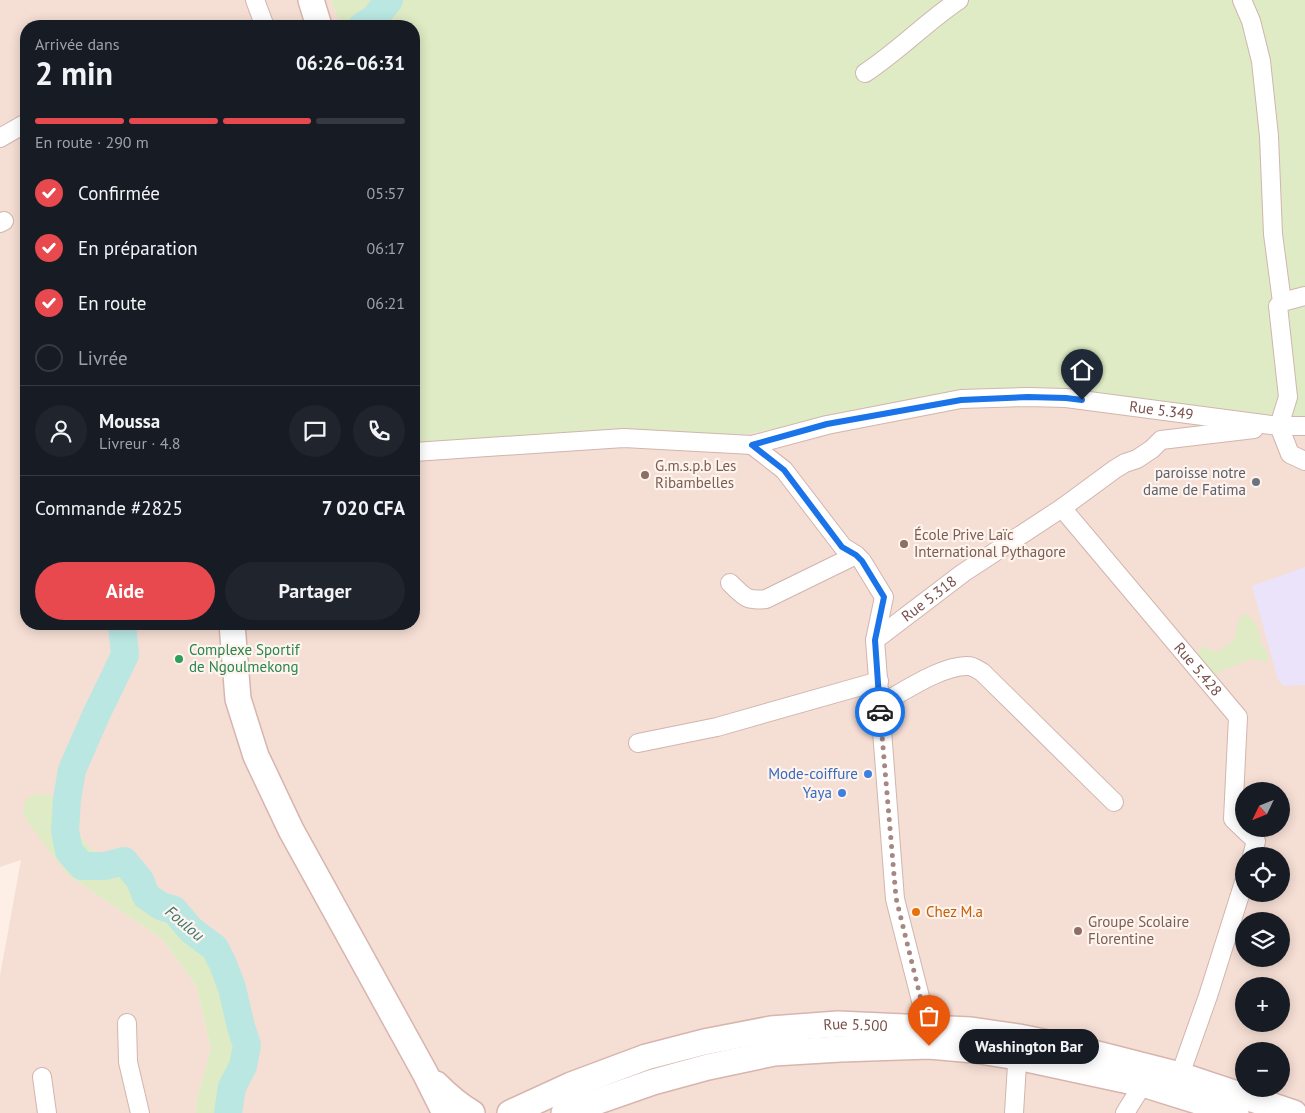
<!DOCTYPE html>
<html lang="fr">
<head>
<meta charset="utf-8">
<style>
	:root { --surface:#171b24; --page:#20242c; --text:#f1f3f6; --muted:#9ea1a6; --line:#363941; --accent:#e8494e }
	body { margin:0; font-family:"PT Sans",sans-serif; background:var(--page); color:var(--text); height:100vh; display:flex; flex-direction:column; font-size:19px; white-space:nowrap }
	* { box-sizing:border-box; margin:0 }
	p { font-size:16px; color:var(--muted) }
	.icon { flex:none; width:28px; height:28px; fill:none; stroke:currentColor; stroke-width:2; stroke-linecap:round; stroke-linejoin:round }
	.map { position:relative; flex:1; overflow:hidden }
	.sheet { position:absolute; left:20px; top:20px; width:400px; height:610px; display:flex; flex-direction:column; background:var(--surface); border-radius:20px; box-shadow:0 2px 12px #0003 }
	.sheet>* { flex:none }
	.needle { width:32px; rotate:227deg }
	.controls { position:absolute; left:1235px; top:782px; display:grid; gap:10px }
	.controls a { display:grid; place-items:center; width:55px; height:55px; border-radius:50%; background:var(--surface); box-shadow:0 2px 12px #0003; font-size:25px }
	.pin { position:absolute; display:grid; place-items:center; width:42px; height:42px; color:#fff; margin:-51px -21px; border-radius:50% 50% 50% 0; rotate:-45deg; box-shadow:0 0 5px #0007 }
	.pin .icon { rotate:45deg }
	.courier { position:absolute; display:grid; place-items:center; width:50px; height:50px; margin:-25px; border:4px solid #1a73e8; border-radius:50%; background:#fff; color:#222; box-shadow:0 1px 6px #0007 }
	.bubble { position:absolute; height:35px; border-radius:18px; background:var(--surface); box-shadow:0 2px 12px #0003; font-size:16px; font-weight:800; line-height:35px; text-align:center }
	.overview em { font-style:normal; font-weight:800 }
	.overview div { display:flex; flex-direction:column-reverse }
	.overview { display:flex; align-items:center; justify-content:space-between; height:85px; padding:0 15px }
	h1 { font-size:32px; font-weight:800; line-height:38px }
	.bar { display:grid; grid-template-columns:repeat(4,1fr); gap:8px 5px; align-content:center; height:60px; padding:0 15px }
	.bar i { height:6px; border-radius:4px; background:var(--line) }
	.bar .selected { background:var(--accent) }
	.bar p { grid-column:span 4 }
	.line { display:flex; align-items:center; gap:12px; padding:0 15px; border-top:1px solid var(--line) }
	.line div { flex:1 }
	.round { display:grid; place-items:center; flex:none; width:52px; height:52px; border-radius:26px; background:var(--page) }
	ol { padding:0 15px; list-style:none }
	li { display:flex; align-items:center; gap:15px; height:55px }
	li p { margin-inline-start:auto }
	li .icon { padding:5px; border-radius:50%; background:var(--accent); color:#fff; stroke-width:4 }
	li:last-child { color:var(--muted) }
	li i { width:28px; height:28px; border:2px solid var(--line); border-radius:50% }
	.primary-button { display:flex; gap:10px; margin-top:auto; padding:10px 15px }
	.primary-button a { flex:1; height:58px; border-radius:30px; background:var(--accent); color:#fff; font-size:20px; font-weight:800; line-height:58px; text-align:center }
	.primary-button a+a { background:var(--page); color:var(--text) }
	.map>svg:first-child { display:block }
	.residential { fill:#f5ded4; fill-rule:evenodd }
	.education { fill:#ebe3f9 }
	.green { fill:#deebc4 }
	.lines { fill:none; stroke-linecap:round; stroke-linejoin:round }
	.river { stroke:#bae7e2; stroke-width:28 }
	.street-casing { stroke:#d1b5ae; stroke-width:20 }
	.secondary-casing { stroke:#d7b5ae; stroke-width:28 }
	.street { stroke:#fff; stroke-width:18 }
	.secondary { stroke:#fff; stroke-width:25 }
	.done { stroke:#a68781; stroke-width:5; stroke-dasharray:0 9 }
	.route { stroke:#1a73e8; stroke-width:6 }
	.education-dot { fill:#8d6e63; stroke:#fff3ed; stroke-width:2 }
	.worship-dot { fill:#6b7280; stroke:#fff3ed; stroke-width:2 }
	.leisure-dot { fill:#2e9e5b; stroke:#fff3ed; stroke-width:2 }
	.shop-dot { fill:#3f7fe0; stroke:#fff3ed; stroke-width:2 }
	.food-dot { fill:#e8710a; stroke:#fff3ed; stroke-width:2 }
	.labels { text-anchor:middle; stroke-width:4.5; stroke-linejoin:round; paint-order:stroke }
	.street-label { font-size:15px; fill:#774f4a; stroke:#fff3ed }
	.education-label { font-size:15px; fill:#785e54; stroke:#fff3ed; text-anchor:start }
	.worship-label { font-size:15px; fill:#5b616d; stroke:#fff3ed; text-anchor:end }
	.leisure-label { font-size:15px; fill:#27864d; stroke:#fff3ed; text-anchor:start }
	.shop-label { font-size:15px; fill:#366cbe; stroke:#fff3ed; text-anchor:end }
	.food-label { font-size:15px; fill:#c56008; stroke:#fff3ed; text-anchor:start }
	.water-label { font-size:16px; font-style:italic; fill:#3a7570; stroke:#fff3ed }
</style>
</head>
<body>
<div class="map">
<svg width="1305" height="1113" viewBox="0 0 1305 1113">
	<rect width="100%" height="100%" fill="#fdeee6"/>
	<path class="residential" d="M 0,0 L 330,0 L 336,12 L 340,26 L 26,26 L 26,624 L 414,624 L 414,444 L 747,434 L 953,397 L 1305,425 L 1305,1113 L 239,1113 L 242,1065 L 252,1023 L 244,987 L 239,976 L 190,907 L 104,860 L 86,844 L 59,803 L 68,875 L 162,939 L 196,985 L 211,1049 L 197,1098 L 196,1113 L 0,1113 L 0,976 L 21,860 L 0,867 ZM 1244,791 L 1281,791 L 1281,829 L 1244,829 ZM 1244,856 L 1281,856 L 1281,894 L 1244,894 ZM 1244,921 L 1281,921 L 1281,959 L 1244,959 ZM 1244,986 L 1281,986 L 1281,1024 L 1244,1024 ZM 1244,1051 L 1281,1051 L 1281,1089 L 1244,1089 Z"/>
	<path class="education" d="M 1305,567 L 1305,685 L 1284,686 L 1278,680 L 1252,586 Z"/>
	<path class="green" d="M 330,0 L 1305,0 L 1305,425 L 953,397 L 747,434 L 414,444 L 414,26 L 340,26 L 336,12 Z
		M 1246,614 C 1254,619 1257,625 1260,635 C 1260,638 1259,640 1261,643 C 1265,651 1270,651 1267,662 L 1252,659 L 1223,670 L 1209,680 L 1196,655 L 1201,648 L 1205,647 L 1216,652 C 1222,649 1232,644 1235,637 C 1239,628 1235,616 1246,614 Z
		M 37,794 L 50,795 L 59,803 L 86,844 L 104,860 L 190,907 L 214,934 L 221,944 L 239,976 L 244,987 L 252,1023 L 242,1065 L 239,1113 L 196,1113 L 197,1098 L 211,1049 L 196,985 L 162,939 L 68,875 L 29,824 L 23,813 L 26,799 Z"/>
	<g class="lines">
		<path class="river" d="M 362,26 L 374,19 L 389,0
			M 122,624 L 125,655 L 96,715 L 72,770 L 67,799 L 65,831 L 69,851 L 82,866 L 105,866 L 124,861 L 140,880 L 146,896 L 161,906 L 174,910 L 191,930 L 215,948 L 223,964 L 232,988 L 241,1027 L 247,1045 L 243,1066 L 232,1087 L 228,1113"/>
		<g class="street-casing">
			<g id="street">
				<path d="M 255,0 L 264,24 L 260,26"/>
				<path d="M 1242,0 L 1251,21 L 1261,61 L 1269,136 L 1273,234 L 1282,302 L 1278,306 L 1288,397 L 1279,426"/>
				<path d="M 865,73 C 899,51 926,22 959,0"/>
				<path d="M 0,138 L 26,123"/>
				<path d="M 0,223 L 4,221"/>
				<path d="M 1282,302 L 1305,296"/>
				<path d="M 1279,426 L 1290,454 L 1305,461"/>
				<path d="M 752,445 L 784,470 L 843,547 L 856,555 L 862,561 L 884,597 L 875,640 L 895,899 L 928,1028 L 928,1037"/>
				<path id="s1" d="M 414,452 L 624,438 L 752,445 L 827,425 L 961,399 L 1028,397 L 1066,398 L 1279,426 L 1305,426"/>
				<path id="s2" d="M 1062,508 L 1238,717 L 1233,819 L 1256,841 L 1252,856"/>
				<path d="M 730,583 C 745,597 745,601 766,599 L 856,555"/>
				<path id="s3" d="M 875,640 L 963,573 L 1062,508 L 1115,469 L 1125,463 L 1137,459 L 1152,449 L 1161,440 L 1254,429"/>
				<path d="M 879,705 C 903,692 942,665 968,666 C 973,666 978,670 982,672 L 1114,802"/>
				<path d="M 638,743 L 717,727 L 879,681"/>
				<path d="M 127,1023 L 128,1062 L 140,1113"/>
				<path d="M 1180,1075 L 1208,996 L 1244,882"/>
				<path d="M 42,1077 L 47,1113"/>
				<path d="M 1014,1113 L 1018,1048"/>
				<path d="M 1125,1113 L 1143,1084"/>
			</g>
		</g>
		<g class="secondary-casing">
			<g id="secondary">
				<path d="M 311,0 L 319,26"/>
				<path d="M 232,624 L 238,699 L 256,756 L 291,830 L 425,1073 L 445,1113"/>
				<path d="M 436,1084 C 447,1095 458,1105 472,1113"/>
				<path id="s4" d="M 510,1113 L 571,1085 L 646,1057 L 704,1042 L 771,1029 L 838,1024 L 971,1030 L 1019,1037 L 1082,1050 L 1180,1075 L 1294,1113"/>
				<path d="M 564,1113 L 653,1082 L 708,1067 L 774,1053 L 840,1049 L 929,1046 L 974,1050 L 1017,1057 L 1143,1084 L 1236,1113"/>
			</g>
		</g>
		<use href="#street" class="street"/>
		<use href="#secondary" class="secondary"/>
	</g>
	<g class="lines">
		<path class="done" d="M 880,712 L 896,898 L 928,1028 L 929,1046"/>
		<path class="route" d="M 880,712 L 875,640 L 884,597 L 862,561 L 856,555 L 842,547 L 784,470 L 752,445 L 827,424 L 961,400 L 1028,397 L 1066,398 L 1082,400"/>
	</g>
	<g class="education-dot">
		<circle cx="645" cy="475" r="5"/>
		<circle cx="904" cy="544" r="5"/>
		<circle cx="1078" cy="931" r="5"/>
	</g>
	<circle class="worship-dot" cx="1256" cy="482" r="5"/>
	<circle class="leisure-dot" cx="179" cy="659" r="5"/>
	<g class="shop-dot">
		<circle cx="868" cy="774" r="5"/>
		<circle cx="842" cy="793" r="5"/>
	</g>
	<circle class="food-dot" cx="916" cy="912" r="5"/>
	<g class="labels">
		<g class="street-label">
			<text dy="5" stroke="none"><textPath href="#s1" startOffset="754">Rue 5.349</textPath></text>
			<text dy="5" stroke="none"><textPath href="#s3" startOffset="68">Rue 5.318</textPath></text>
			<text dy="5" stroke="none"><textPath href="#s2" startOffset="211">Rue 5.428</textPath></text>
			<text dy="5" stroke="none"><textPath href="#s4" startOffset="360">Rue 5.500</textPath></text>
		</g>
		<g class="education-label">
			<text x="655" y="471">G.m.s.p.b Les<tspan x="655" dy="17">Ribambelles</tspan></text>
			<text x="914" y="540">École Prive Laïc<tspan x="914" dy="17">International Pythagore</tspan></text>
			<text x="1088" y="927">Groupe Scolaire<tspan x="1088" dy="17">Florentine</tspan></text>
		</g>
		<g class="worship-label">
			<text x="1246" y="478">paroisse notre<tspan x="1246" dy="17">dame de Fatima</tspan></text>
		</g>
		<g class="leisure-label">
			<text x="189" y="655">Complexe Sportif<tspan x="189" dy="17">de Ngoulmekong</tspan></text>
		</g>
		<g class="shop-label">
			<text x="858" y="779">Mode-coiffure</text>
			<text x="832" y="798">Yaya</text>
		</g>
		<g class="food-label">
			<text x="926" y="917">Chez M.a</text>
		</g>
		<g class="water-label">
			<text transform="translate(185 923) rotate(40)" y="6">Foulou</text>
		</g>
	</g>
</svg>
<div class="controls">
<a><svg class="needle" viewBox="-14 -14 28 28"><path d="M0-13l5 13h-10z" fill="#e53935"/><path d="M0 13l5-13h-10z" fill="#9ea1a6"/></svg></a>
<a><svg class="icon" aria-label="locate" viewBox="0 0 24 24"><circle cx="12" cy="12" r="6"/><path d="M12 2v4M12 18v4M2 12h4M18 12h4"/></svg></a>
<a><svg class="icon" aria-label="layers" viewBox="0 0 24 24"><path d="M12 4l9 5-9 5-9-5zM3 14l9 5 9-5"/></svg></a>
<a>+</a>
<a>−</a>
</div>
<div class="pin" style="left:929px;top:1046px;background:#ea580c"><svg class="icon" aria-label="bag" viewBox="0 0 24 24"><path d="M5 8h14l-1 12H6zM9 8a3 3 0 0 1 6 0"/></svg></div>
<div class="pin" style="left:1082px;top:400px;background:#1f2937"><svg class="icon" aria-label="home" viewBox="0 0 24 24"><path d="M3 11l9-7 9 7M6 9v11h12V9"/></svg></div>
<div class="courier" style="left:880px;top:712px"><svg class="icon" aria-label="car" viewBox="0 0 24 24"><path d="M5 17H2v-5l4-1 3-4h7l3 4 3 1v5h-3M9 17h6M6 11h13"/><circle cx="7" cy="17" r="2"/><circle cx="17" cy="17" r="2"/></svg></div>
<div class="bubble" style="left:959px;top:1029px;width:140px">Washington Bar</div>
<section class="sheet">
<div class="overview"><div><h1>2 min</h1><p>Arrivée dans</p></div><em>06:26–06:31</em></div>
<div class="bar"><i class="selected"></i><i class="selected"></i><i class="selected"></i><i></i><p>En route · 290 m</p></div>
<ol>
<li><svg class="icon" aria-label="check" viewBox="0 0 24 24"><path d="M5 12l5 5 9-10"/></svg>Confirmée<p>05:57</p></li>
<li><svg class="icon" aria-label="check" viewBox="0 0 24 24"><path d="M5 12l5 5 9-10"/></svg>En préparation<p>06:17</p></li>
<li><svg class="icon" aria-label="check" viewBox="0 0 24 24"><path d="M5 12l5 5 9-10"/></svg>En route<p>06:21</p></li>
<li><i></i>Livrée</li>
</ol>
<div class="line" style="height:90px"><a class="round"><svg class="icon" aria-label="person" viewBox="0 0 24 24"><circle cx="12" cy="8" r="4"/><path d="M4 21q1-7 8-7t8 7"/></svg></a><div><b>Moussa</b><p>Livreur · 4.8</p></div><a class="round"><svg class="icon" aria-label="chat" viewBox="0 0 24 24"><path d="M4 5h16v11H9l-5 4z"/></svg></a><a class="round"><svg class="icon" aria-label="phone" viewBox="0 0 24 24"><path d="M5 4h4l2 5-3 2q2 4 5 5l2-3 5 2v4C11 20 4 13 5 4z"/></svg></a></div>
<div class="line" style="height:65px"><div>Commande #2825</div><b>7 020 CFA</b></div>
<div class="primary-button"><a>Aide</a><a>Partager</a></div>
</section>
</div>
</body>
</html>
